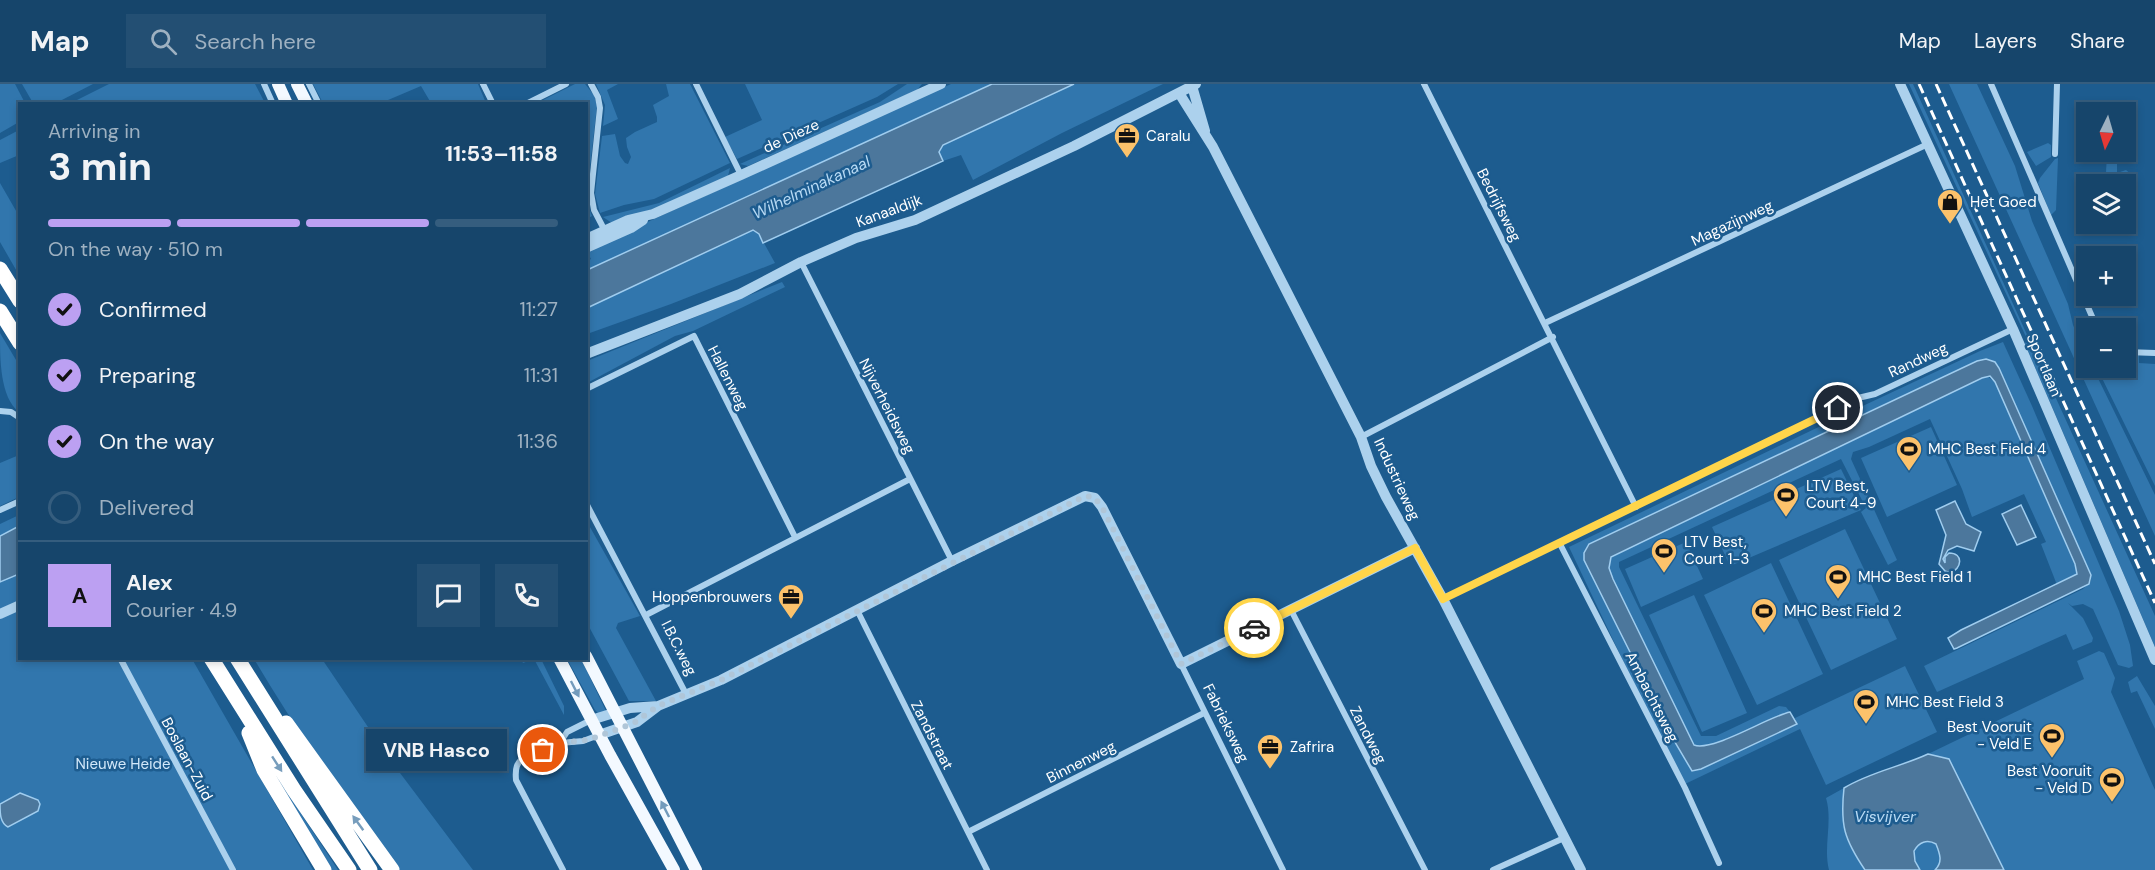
<!DOCTYPE html>
<html lang="en">
<head>
<meta charset="utf-8">
<style>
	:root { --surface:#16456b; --page:#234f73; --text:#f1f3f6; --muted:#9eb1c1; --line:#355d7e; --accent:#bca0f2 }
	body { margin:0; font-family:"DM Sans",sans-serif; background:var(--page); color:var(--text); height:100vh; display:flex; flex-direction:column; font-size:22px; white-space:nowrap }
	* { box-sizing:border-box; margin:0 }
	p { font-size:20px; color:var(--muted) }
	.icon { flex:none; width:33px; height:33px; fill:none; stroke:currentColor; stroke-width:2; stroke-linecap:round; stroke-linejoin:round }
	.map { position:relative; flex:1; overflow:hidden }
	.sheet { position:absolute; left:18px; top:18px; width:570px; height:558px; display:flex; flex-direction:column; background:var(--surface); border-radius:0px; box-shadow:0 3px 9px #0003,0 0 0 2px var(--line) }
	.sheet>* { flex:none }
	.needle { width:39px; rotate:185deg }
	.controls { position:absolute; left:2076px; top:18px; display:grid; gap:12px }
	.controls a { display:grid; place-items:center; width:60px; height:60px; border-radius:0px; background:var(--surface); box-shadow:0 3px 9px #0003,0 0 0 2px var(--line); font-size:30px }
	.pin { position:absolute; display:grid; place-items:center; width:51px; height:51px; color:#fff; margin:-26px; border:3px solid #fff; border-radius:50%; box-shadow:0 2px 6px #0007 }
	.courier { position:absolute; display:grid; place-items:center; width:60px; height:60px; margin:-30px; border:4px solid #ffd54a; border-radius:50%; background:#fff; color:#222; box-shadow:0 2px 8px #0007 }
	.bubble { position:absolute; height:42px; border-radius:0px; background:var(--surface); box-shadow:0 3px 9px #0003,0 0 0 2px var(--line); font-size:20px; font-weight:700; line-height:42px; text-align:center }
	.headline em { font-style:normal; font-weight:700 }
	.headline div { display:flex; flex-direction:column-reverse }
	.headline { display:flex; align-items:center; justify-content:space-between; height:102px; padding:0 30px }
	h1 { font-size:39px; font-weight:700; line-height:45px }
	.bar { display:grid; grid-template-columns:repeat(4,1fr); gap:9px 6px; align-content:center; height:72px; padding:0 30px }
	.bar i { height:8px; border-radius:4px; background:var(--line) }
	.bar .selected { background:var(--accent) }
	.bar p { grid-column:span 4 }
	.line { display:flex; align-items:center; gap:15px; padding:0 30px; border-top:2px solid var(--line) }
	.line div { flex:1 }
	.round { display:grid; place-items:center; flex:none; width:63px; height:63px; border-radius:0px; background:var(--page) }
	ol { padding:0 30px; list-style:none }
	li { display:flex; align-items:center; gap:18px; height:66px }
	li p { margin-inline-start:auto }
	li .icon { padding:6px; border-radius:50%; background:var(--accent); color:#111; stroke-width:4 }
	li:last-child { color:var(--muted) }
	li i { width:33px; height:33px; border:3px solid var(--line); border-radius:50% }
	header { display:flex; align-items:center; gap:36px; box-sizing:border-box; height:84px; padding:0 30px; background:var(--surface); border-bottom:2px solid var(--line) }
	header strong { font-size:28px }
	nav { display:flex; gap:33px; margin-inline-start:auto; font-size:21px }
	.search { width:420px; height:54px; background:var(--page); display:flex; align-items:center; gap:15px; box-sizing:border-box; padding:0 21px; border-radius:0px; color:var(--muted); font-size:22px }
	.map>svg:first-child { display:block }
	.green { fill:#3176ad }
	.water { fill:#4c779c; stroke:#a0cdef; stroke-width:1.5 }
	.lines { fill:none; stroke-linecap:round; stroke-linejoin:round }
	.minor { stroke:#acd1ed; stroke-width:6 }
	.tertiary { stroke:#acd1ed; stroke-width:10 }
	.primary { stroke:#f3f9ff; stroke-width:12 }
	.motorway { stroke:#fff; stroke-width:15 }
	.rail { stroke:#fff; stroke-width:3; stroke-dasharray:10 4.5; stroke-linecap:butt }
	.oneway { fill:#739bbc }
	.oneway2 { fill:#779dbc }
	.done { stroke:#b0c6d8; stroke-width:6; stroke-dasharray:0 10.8 }
	.route { stroke:#ffd54a; stroke-width:8 }
	.labels { text-anchor:middle; stroke-width:5; stroke-linejoin:round; paint-order:stroke }
	.street-label { font-size:15px; fill:#fff; stroke:#1d5c8f }
	.poi-label { font-size:15px; fill:#fff; stroke:#1d5c8f; text-anchor:start }
	.park-label { font-size:15px; fill:#d2e8fa; stroke:#1d5c8f }
	.water-label { font-size:16px; font-style:italic; fill:#b8daf4; stroke:#1d5c8f }
</style>
</head>
<body>
<header>
<strong>Map</strong>
<div class="search"><svg class="icon" aria-label="search" viewBox="0 0 24 24"><circle cx="10" cy="10" r="6"/><path d="M15 15l6 6"/></svg>Search here</div>
<nav><a>Map</a><a>Layers</a><a>Share</a></nav>
</header>
<div class="map">
<svg width="2155" height="786" viewBox="0 0 2155 786">
	<rect width="100%" height="100%" fill="#1d5c8f"/>
	<path class="green" d="M 0,0 L 15,0 L 25,19 L 20,20 L 19,38 L 0,49 Z
		M 22,0 L 93,0 L 56,19 L 33,19 Z
		M 109,0 L 255,0 L 265,19 L 71,19 Z
		M 313,0 L 478,0 L 486,19 L 431,19 L 421,2 L 381,19 L 323,19 Z
		M 575,0 L 585,0 L 594,11 L 597,22 L 587,110 L 588,121 L 592,132 L 587,135 L 586,20 L 535,20 Z
		M 596,0 L 618,0 L 607,6 L 618,35 L 603,42 L 605,21 Z
		M 666,0 L 690,0 L 730,79 L 654,115 L 624,121 L 600,129 L 595,110 L 602,52 L 615,50 L 620,72 L 625,79 L 628,80 L 631,73 L 627,63 L 626,54 L 635,48 L 657,38 L 657,33 L 653,21 L 669,12 Z
		M 745,0 L 898,0 L 877,13 L 737,75 L 725,53 L 762,36 Z
		M 907,0 L 922,0 L 917,6 L 748,82 L 740,80 L 880,18 Z
		M 951,0 L 992,0 L 587,186 L 587,177 L 591,175 L 586,166 Z
		M 1074,0 L 1163,0 L 1062,49 L 973,96 L 961,71 L 943,77 L 939,68 L 943,61 Z
		M 1909,0 L 1913,0 L 2155,532 L 2155,563 L 2025,260 L 2027,255 Z
		M 1949,0 L 1977,0 L 2015,82 L 2032,137 L 2068,220 L 2073,241 L 2086,271 L 2086,284 L 2093,284 L 2155,411 L 2155,452 Z
		M 19,46 L 19,71 L 0,79 L 0,56 Z
		M 2048,59 L 2051,61 L 2051,73 L 2036,82 L 2027,68 Z
		M 2107,71 L 2117,72 L 2117,89 L 2126,86 L 2132,91 L 2134,145 L 2125,146 L 2123,140 L 2126,140 L 2126,100 L 2110,100 L 2106,88 Z
		M 2058,74 L 2056,126 L 2051,131 L 2038,99 L 2040,94 L 2055,75 Z
		M 730,84 L 728,92 L 661,122 L 612,139 L 603,133 L 659,119 Z
		M 0,99 L 19,132 L 19,191 L 0,158 Z
		M 754,146 L 759,150 L 775,179 L 671,220 L 587,250 L 586,224 Z
		M 782,198 L 785,203 L 693,247 L 675,252 L 587,299 L 587,277 Z
		M 0,249 L 19,281 L 19,328 C 0,313 0,276 0,249 Z
		M 2003,258 L 2032,322 L 2119,527 L 2130,561 L 2133,582 L 2129,584 L 2118,581 L 2093,525 L 2083,520 L 2072,522 L 2068,519 L 2083,534 L 2093,554 L 2092,558 L 2073,566 L 2066,550 L 1937,608 L 1924,582 L 2083,505 L 2091,497 L 2091,491 L 1999,284 L 1982,276 L 1865,329 L 1589,460 L 1585,466 L 1641,590 L 1676,660 L 1692,687 L 1701,685 L 1797,640 L 1795,634 L 1905,582 L 1937,648 L 1826,701 L 1800,645 L 1685,700 L 1634,600 L 1569,463 L 1852,327 L 1980,267 Z
		M 2126,271 L 2139,271 L 2139,279 L 2155,280 L 2155,402 L 2097,284 L 2126,284 Z
		M 1987,292 L 1995,298 L 2077,486 L 2075,492 L 2057,501 L 2041,460 L 2046,458 L 2024,410 L 1972,433 L 1962,405 L 1930,335 L 1869,363 L 1853,368 L 1851,375 L 1897,476 L 1888,481 L 1861,428 L 1866,424 L 1841,375 L 1619,478 L 1619,483 L 1701,652 L 1716,652 L 1779,622 L 1786,623 L 1790,628 C 1767,633 1713,668 1694,661 L 1613,495 L 1609,484 L 1611,473 Z
		M 1931,343 L 1957,401 L 1887,433 L 1861,374 Z
		M 19,371 L 19,413 L 0,422 L 0,379 Z
		M 1841,385 L 1861,426 L 1730,482 L 1712,443 Z
		M 19,431 L 19,442 L 0,452 L 0,440 Z
		M 586,436 L 640,532 L 618,539 L 616,544 L 656,617 L 629,617 L 587,539 Z
		M 1845,445 L 1897,555 L 1831,586 L 1779,476 Z
		M 1686,458 L 1703,495 L 1641,523 L 1625,485 Z
		M 1771,479 L 1823,590 L 1757,621 L 1704,511 Z
		M 19,490 L 20,574 L 192,575 L 313,786 L 0,786 L 0,498 Z
		M 1694,511 L 1747,629 L 1702,648 L 1649,531 Z
		M 2099,567 L 2104,569 L 2115,594 L 2111,608 L 2155,706 L 2155,786 L 2004,786 L 1949,675 L 1928,670 L 2084,595 L 2077,577 Z
		M 254,575 L 322,575 L 391,677 L 473,786 L 398,786 C 347,718 297,648 254,575 Z
		M 521,575 L 541,575 L 564,622 L 564,631 L 534,575 L 523,579 Z
		M 567,575 L 581,575 L 606,627 L 599,630 L 595,626 Z
		M 2137,592 L 2155,622 L 2155,645 L 2137,607 L 2131,609 L 2128,598 Z
		M 254,658 L 338,786 L 328,786 Z
		M 1844,704 C 1841,743 1842,753 1865,786 L 1829,786 C 1823,763 1833,737 1826,714 Z
		M 1927,757 L 1936,760 C 1940,771 1943,777 1935,786 L 1920,786 C 1913,774 1910,761 1927,757 Z"/>
	<path class="water" d="M 992,0 L 1074,0 L 943,61 L 939,68 L 943,77 L 763,159 L 759,150 L 753,146 L 587,224 L 587,186 Z
		M 1986,275 L 1995,278 L 1999,284 L 2091,491 L 2089,500 L 1957,564 L 1954,565 L 1948,554 L 1961,546 L 2077,490 L 2075,480 L 1995,298 L 1990,292 L 1982,294 L 1611,473 L 1609,484 L 1613,495 L 1694,661 C 1713,668 1767,633 1790,628 L 1797,640 L 1701,685 L 1692,687 L 1676,660 L 1584,476 L 1584,469 L 1589,460 L 1977,277 Z
		M 1955,417 L 1966,440 L 1981,448 L 1974,467 L 1957,462 L 1948,466 L 1943,475 L 1945,479 L 1945,473 L 1949,469 C 1964,469 1962,485 1950,489 L 1945,487 L 1939,480 L 1946,451 L 1936,426 Z
		M 2021,421 L 2036,453 L 2017,461 L 2002,430 Z
		M 19,442 L 19,490 L 0,498 L 0,452 Z
		M 1928,670 L 1949,675 L 2004,786 L 1935,786 C 1943,778 1940,770 1936,760 C 1927,755 1919,758 1914,767 L 1915,777 L 1920,786 L 1865,786 C 1844,755 1840,741 1844,704 C 1870,688 1900,683 1928,670 Z
		M 20,709 L 38,716 L 40,720 L 38,727 L 8,743 C 0,739 0,729 0,720 Z"/>
	<g class="lines">
		<path class="minor" d="M 264,0 L 273,20
			M 309,0 L 319,20
			M 483,0 L 493,20
			M 591,0 L 598,13 L 600,24 L 591,109 L 594,126 L 605,147
			M 696,0 L 741,91
			M 1424,0 L 1636,423
			M 1991,0 L 2097,244
			M 526,20 L 566,0
			M 2055,70 L 2057,0
			M 801,178 L 952,477
			M 1545,239 L 1928,60
			M 2126,268 L 2155,269
			M 586,305 L 694,252 L 795,453
			M 0,327 L 11,328 L 20,334
			M 1361,353 L 1553,253
			M 586,419 L 686,610
			M 0,426 L 20,417
			M 1560,460 L 1685,704 L 1719,779
			M 1443,515 L 1858,314 L 1875,310 L 2013,245
			M 857,526 L 987,786
			M 1291,526 L 1425,786
			M 646,531 L 910,395
			M 120,574 L 233,786
			M 1181,580 L 1283,786
			M 560,659 L 567,648 L 591,636
			M 968,748 L 1204,629
			M 563,786 L 516,696 C 515,685 516,678 526,672 L 560,659 L 583,657 L 599,651
			M 1493,786 L 1564,754"/>
		<path class="tertiary" d="M 1900,0 L 2013,245 L 2155,576
			M 1192,2 L 1205,47
			M 1179,9 L 1213,63 L 1361,353 L 1371,382 L 1386,413 L 1443,515 L 1581,786
			M 586,155 L 628,136 L 653,130 L 741,91 L 941,0
			M 586,164 L 631,144 L 643,136
			M 586,270 L 740,210 L 801,178 L 856,154 L 915,136 L 1074,62 L 1196,0
			M 0,530 L 20,521
			M 591,636 L 630,624 L 658,622
			M 599,651 L 637,638 L 658,622 L 721,596 L 952,477 L 1085,412 L 1095,414 L 1102,423 L 1181,580 L 1415,464"/>
		<path class="primary" d="M 278,0 L 287,20
			M 297,0 L 307,20
			M 586,572 L 696,786
			M 559,574 L 610,671 L 674,786"/>
		<path class="motorway" d="M 0,185 L 20,217
			M 0,227 L 20,259
			M 211,574 L 294,706 L 349,786
			M 237,574 L 370,786
			M 286,639 L 392,786
			M 249,649 L 264,686 L 324,786"/>
		<path class="rail" d="M 1919,0 L 2155,519
			M 1936,0 L 2155,480"/>
	</g>
	<defs><path id="oneway-solid" d="M-6-.8H1V-3.2L6.5 0L1 3.2V.8H-6Z" transform="scale(1.5)"/></defs>
	<g class="oneway">
		<use href="#oneway-solid" transform="translate(575 605) rotate(63)"/>
		<use href="#oneway-solid" transform="translate(665 725) rotate(-117)"/>
	</g>
	<g class="oneway2">
		<use href="#oneway-solid" transform="translate(277 680) rotate(57)"/>
		<use href="#oneway-solid" transform="translate(358 739) rotate(-126)"/>
	</g>
	<g class="lines">
		<path class="done" d="M 543,666 L 560,659 L 588,656 L 634,639 L 658,622 L 721,596 L 1085,412 L 1094,413 L 1102,423 L 1181,580 L 1254,544"/>
		<path class="route" d="M 1254,544 L 1415,464 L 1443,515 L 1838,324"/>
	</g>
	<defs>
		<g id="office-pin" transform="scale(1.35)"><path d="M0 17L-7.5 6A9.5 9.5 0 1 1 7.5 6Z" fill="#fcc26b" stroke="#1d5c8f"/><path d="M-6-3h4V-5.5h4V-3h4V5H-6ZM-1-4.5V-3h2v-1.5ZM-6 0V1H6V0Z" fill="#111"/></g>
		<g id="shop-pin" transform="scale(1.35)"><path d="M0 17L-7.5 6A9.5 9.5 0 1 1 7.5 6Z" fill="#fcc26b" stroke="#1d5c8f"/><path d="M-5-2.5h2.3a2.7 3.5 0 0 1 5.4 0H5L5.5 6h-11ZM-1.5-2.5h3a1.5 2.3 0 0 0-3 0Z" fill="#111"/></g>
		<g id="stadium-pin" transform="scale(1.35)"><path d="M0 17L-7.5 6A9.5 9.5 0 1 1 7.5 6Z" fill="#fcc26b" stroke="#1d5c8f"/><path d="M0-5a6.5 5 0 1 0 0 10a6.5 5 0 1 0 0-10ZM-3.5-1.8h7v3.6h-7Z" fill="#111"/></g>
	</defs>
	<g fill-rule="evenodd">
		<use href="#office-pin" x="1127" y="52"/>
		<use href="#shop-pin" x="1950" y="118"/>
		<use href="#stadium-pin" x="1909" y="365"/>
		<use href="#stadium-pin" x="1786" y="411"/>
		<use href="#stadium-pin" x="1664" y="467"/>
		<use href="#stadium-pin" x="1838" y="493"/>
		<use href="#office-pin" x="791" y="513"/>
		<use href="#stadium-pin" x="1764" y="527"/>
		<use href="#stadium-pin" x="1866" y="618"/>
		<use href="#stadium-pin" x="2052" y="652"/>
		<use href="#office-pin" x="1270" y="663"/>
		<use href="#stadium-pin" x="2112" y="696"/>
	</g>
	<g class="labels">
		<g class="street-label">
			<text transform="translate(791 52) rotate(-25)" y="5">de Dieze</text>
			<text transform="translate(1499 121) rotate(63)" y="5">Bedrijfsweg</text>
			<text transform="translate(889 127) rotate(-20)" y="5">Kanaaldijk</text>
			<text transform="translate(1732 139) rotate(-25)" y="5">Magazijnweg</text>
			<text transform="translate(1918 276) rotate(-25)" y="5">Randweg</text>
			<text transform="translate(2044 281) rotate(67)" y="5">Sportlaan</text>
			<text transform="translate(728 294) rotate(63)" y="5">Hallenweg</text>
			<text transform="translate(887 322) rotate(63)" y="5">Nijverheidsweg</text>
			<text transform="translate(1397 395) rotate(65)" y="5">Industrieweg</text>
			<text transform="translate(679 564) rotate(63)" y="5">I.B.C.weg</text>
			<text transform="translate(1652 613) rotate(63)" y="5">Ambachtsweg</text>
			<text transform="translate(1226 639) rotate(64)" y="5">Fabrieksweg</text>
			<text transform="translate(932 651) rotate(63)" y="5">Zandstraat</text>
			<text transform="translate(1368 651) rotate(63)" y="5">Zandweg</text>
			<text transform="translate(187 675) rotate(62)" y="5">Boslaan-Zuid</text>
			<text transform="translate(1081 678) rotate(-27)" y="5">Binnenweg</text>
		</g>
		<g class="poi-label">
			<text x="1146" y="57">Caralu</text>
			<text x="1970" y="123">Het Goed</text>
			<text x="1928" y="370">MHC Best Field 4</text>
			<text x="1806" y="407">LTV Best,<tspan x="1806" dy="17">Court 4-9</tspan></text>
			<text x="1684" y="463">LTV Best,<tspan x="1684" dy="17">Court 1-3</tspan></text>
			<text x="1858" y="498">MHC Best Field 1</text>
			<text x="772" y="518" text-anchor="end">Hoppenbrouwers</text>
			<text x="1784" y="532">MHC Best Field 2</text>
			<text x="1886" y="623">MHC Best Field 3</text>
			<text x="2032" y="648" text-anchor="end">Best Vooruit<tspan x="2032" dy="17">- Veld E</tspan></text>
			<text x="1290" y="668">Zafrira</text>
			<text x="2092" y="692" text-anchor="end">Best Vooruit<tspan x="2092" dy="17">- Veld D</tspan></text>
		</g>
		<g class="park-label">
			<text x="123" y="685">Nieuwe Heide</text>
		</g>
		<g class="water-label">
			<text transform="translate(811 103) rotate(-25)" y="6">Wilhelminakanaal</text>
			<text x="1885" y="738">Visvijver</text>
		</g>
	</g>
</svg>
<div class="controls">
<a><svg class="needle" viewBox="-14 -14 28 28"><path d="M0-13l5 13h-10z" fill="#e53935"/><path d="M0 13l5-13h-10z" fill="#9eb1c1"/></svg></a>
<a><svg class="icon" aria-label="layers" viewBox="0 0 24 24"><path d="M12 4l9 5-9 5-9-5zM3 14l9 5 9-5"/></svg></a>
<a>+</a>
<a>−</a>
</div>
<div class="pin" style="left:543px;top:666px;background:#ea580c"><svg class="icon" aria-label="bag" viewBox="0 0 24 24"><path d="M5 8h14l-1 12H6zM9 8a3 3 0 0 1 6 0"/></svg></div>
<div class="pin" style="left:1838px;top:324px;background:#1f2937"><svg class="icon" aria-label="home" viewBox="0 0 24 24"><path d="M3 11l9-7 9 7M6 9v11h12V9"/></svg></div>
<div class="courier" style="left:1254px;top:544px"><svg class="icon" aria-label="car" viewBox="0 0 24 24"><path d="M5 17H2v-5l4-1 3-4h7l3 4 3 1v5h-3M9 17h6M6 11h13"/><circle cx="7" cy="17" r="2"/><circle cx="17" cy="17" r="2"/></svg></div>
<div class="bubble" style="left:366px;top:645px;width:141px">VNB Hasco</div>
<section class="sheet">
<div class="headline"><div><h1>3 min</h1><p>Arriving in</p></div><em>11:53–11:58</em></div>
<div class="bar"><i class="selected"></i><i class="selected"></i><i class="selected"></i><i></i><p>On the way · 510 m</p></div>
<ol>
<li><svg class="icon" aria-label="check" viewBox="0 0 24 24"><path d="M5 12l5 5 9-10"/></svg>Confirmed<p>11:27</p></li>
<li><svg class="icon" aria-label="check" viewBox="0 0 24 24"><path d="M5 12l5 5 9-10"/></svg>Preparing<p>11:31</p></li>
<li><svg class="icon" aria-label="check" viewBox="0 0 24 24"><path d="M5 12l5 5 9-10"/></svg>On the way<p>11:36</p></li>
<li><i></i>Delivered</li>
</ol>
<div class="line" style="height:108px"><b class="round" style="background:var(--accent);color:#111">A</b><div><b>Alex</b><p>Courier · 4.9</p></div><a class="round"><svg class="icon" aria-label="chat" viewBox="0 0 24 24"><path d="M4 5h16v11H9l-5 4z"/></svg></a><a class="round"><svg class="icon" aria-label="phone" viewBox="0 0 24 24"><path d="M5 4h4l2 5-3 2q2 4 5 5l2-3 5 2v4C11 20 4 13 5 4z"/></svg></a></div>
</section>
</div>
</body>
</html>
